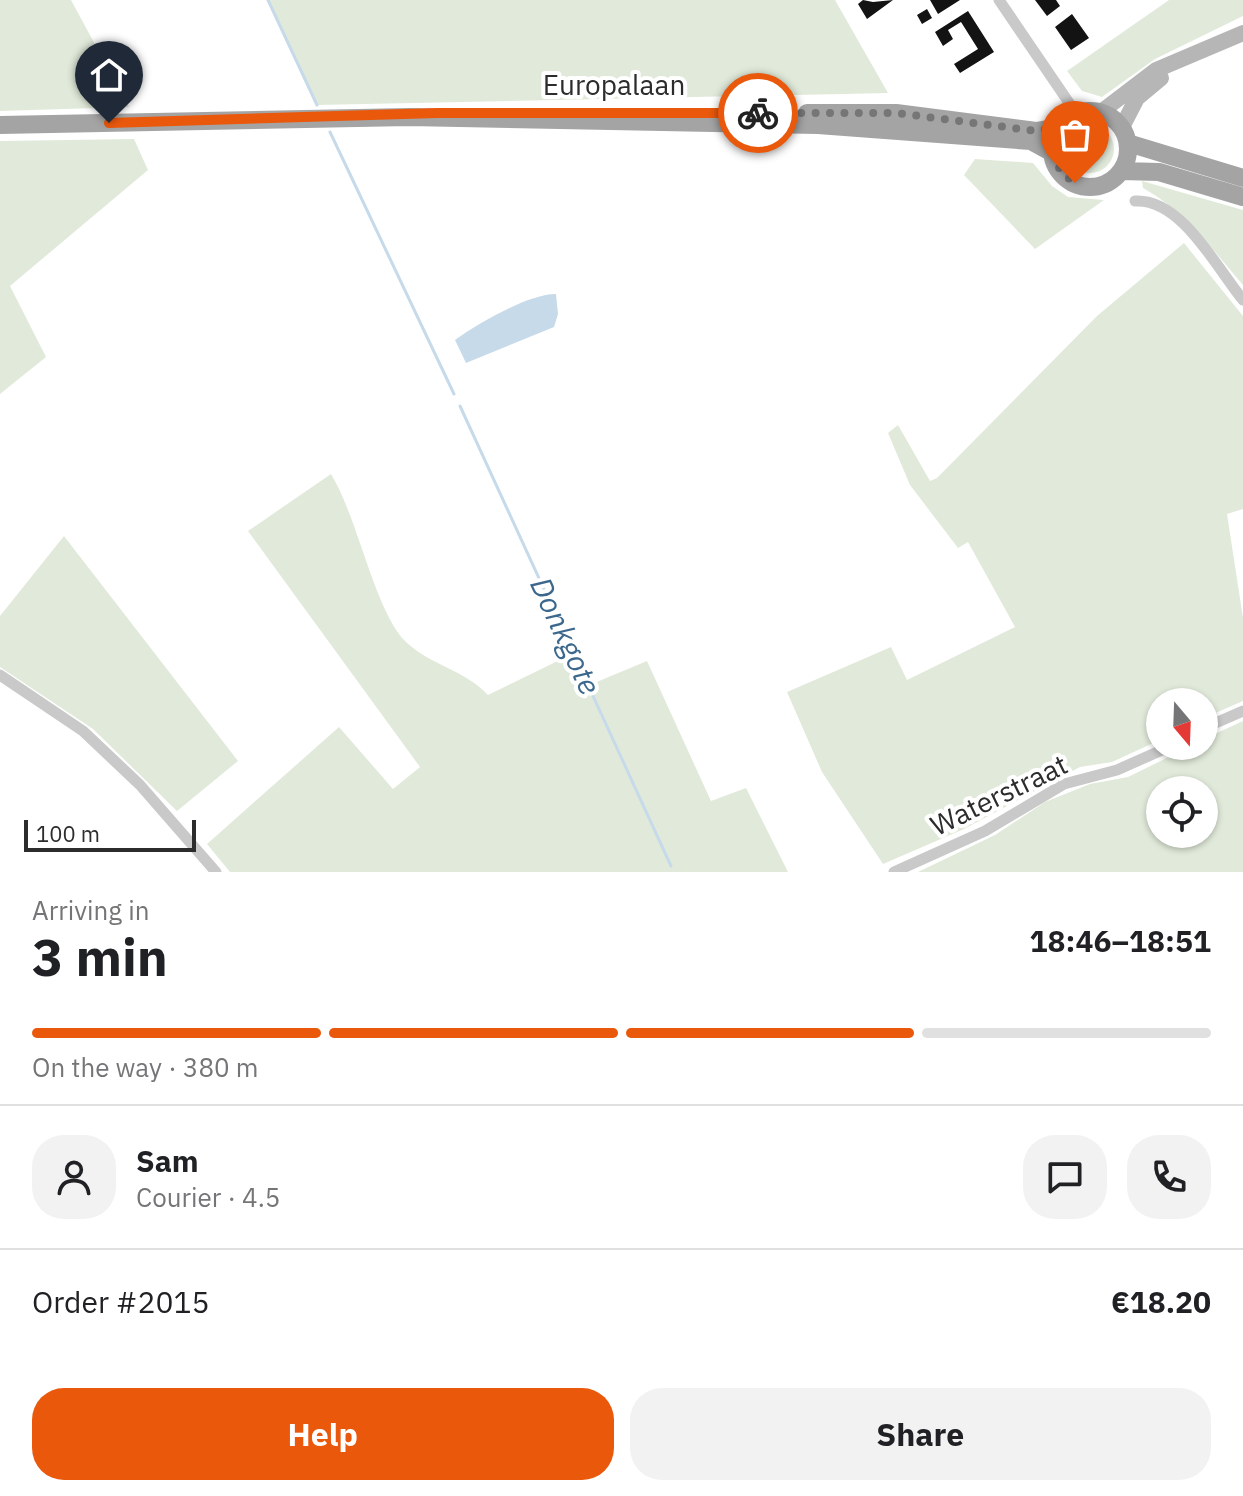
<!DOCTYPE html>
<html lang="en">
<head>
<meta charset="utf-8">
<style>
	:root { --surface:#fff; --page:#f2f2f2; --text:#202124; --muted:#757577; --line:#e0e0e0; --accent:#ea580c }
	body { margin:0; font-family:"IBM Plex Sans",sans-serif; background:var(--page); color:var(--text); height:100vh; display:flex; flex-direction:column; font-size:30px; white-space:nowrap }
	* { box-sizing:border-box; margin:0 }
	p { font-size:26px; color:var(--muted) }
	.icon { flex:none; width:44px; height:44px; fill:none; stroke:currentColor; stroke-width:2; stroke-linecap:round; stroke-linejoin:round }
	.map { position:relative; height:872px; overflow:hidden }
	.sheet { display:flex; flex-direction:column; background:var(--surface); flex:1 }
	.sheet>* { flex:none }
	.needle { width:52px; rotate:161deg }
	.tools { position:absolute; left:1146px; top:688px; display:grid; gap:16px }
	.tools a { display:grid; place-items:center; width:72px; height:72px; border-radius:50%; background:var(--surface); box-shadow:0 2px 6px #0004; font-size:40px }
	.scale { position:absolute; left:24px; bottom:20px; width:172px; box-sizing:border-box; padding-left:8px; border:4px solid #2c2c2c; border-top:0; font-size:22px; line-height:28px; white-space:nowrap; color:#2c2c2c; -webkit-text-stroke:6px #fff; paint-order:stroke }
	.pin { position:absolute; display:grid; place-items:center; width:68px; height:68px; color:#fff; margin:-82px -34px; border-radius:50% 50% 50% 0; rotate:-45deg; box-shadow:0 0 8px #0007 }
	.pin .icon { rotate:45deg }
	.courier { position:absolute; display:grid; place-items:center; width:80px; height:80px; margin:-40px; border:6px solid #ea580c; border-radius:50%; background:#fff; color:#222; box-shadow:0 2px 10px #0007 }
	.overview em { font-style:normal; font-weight:800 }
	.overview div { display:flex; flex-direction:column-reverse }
	.overview { display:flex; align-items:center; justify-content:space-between; height:136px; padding:0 32px }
	h1 { font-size:52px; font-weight:800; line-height:60px }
	.bar { display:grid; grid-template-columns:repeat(4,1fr); gap:12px 8px; align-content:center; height:96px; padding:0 32px }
	.bar i { height:10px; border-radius:6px; background:var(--line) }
	.bar .active { background:var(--accent) }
	.bar p { grid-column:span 4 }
	.line { display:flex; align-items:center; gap:20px; padding:0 32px; border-top:2px solid var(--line) }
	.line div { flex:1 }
	.round { display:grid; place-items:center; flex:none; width:84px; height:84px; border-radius:32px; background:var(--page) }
	.cta { display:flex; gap:16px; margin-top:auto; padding:16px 32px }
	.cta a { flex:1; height:92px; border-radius:32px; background:var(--accent); color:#fff; font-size:32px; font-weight:800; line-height:92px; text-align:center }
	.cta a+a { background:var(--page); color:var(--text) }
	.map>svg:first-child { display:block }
	.green { fill:#e1eada; fill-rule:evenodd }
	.water { fill:#c6daea }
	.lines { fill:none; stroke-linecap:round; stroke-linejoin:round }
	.stream { stroke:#c6daea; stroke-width:3 }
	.building { fill:#131313 }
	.street { stroke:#c9c9c9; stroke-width:11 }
	.secondary { stroke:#b6b6b6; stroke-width:16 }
	.primary { stroke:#a4a4a4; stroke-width:18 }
	.done { stroke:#767676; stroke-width:8; stroke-dasharray:0 14.4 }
	.route { stroke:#ea580c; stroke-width:10 }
	.labels { text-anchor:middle; stroke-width:8; stroke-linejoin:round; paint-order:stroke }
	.street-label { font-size:28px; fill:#2c2c2c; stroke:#fff }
	.water-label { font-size:30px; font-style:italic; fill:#3c688d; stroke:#fff }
</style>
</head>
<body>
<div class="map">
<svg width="1243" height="872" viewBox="0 0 1243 872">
	<rect width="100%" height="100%" fill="#fff"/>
	<path class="green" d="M 0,0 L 71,0 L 129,107 L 0,111 Z
		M 268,0 L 835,0 L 888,93 L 317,105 Z
		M 1169,0 L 1243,0 L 1243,16 L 1155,59 L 1102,97 L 1082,91 L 1067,71 Z
		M1066 149a24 24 0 1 1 48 0a24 24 0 1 1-48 0Z
		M 134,139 L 148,170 L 10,286 L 46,357 L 0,394 L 0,141 Z
		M 975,159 L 1033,163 L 1052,186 L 1068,197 L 1104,200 L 1035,249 L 964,175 Z
		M 1142,181 L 1243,210 L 1243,285 C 1212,249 1185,211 1143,188 Z
		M 1184,243 L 1243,316 L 1243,509 L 1227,514 L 1243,618 L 1243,701 L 1204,718 L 1204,702 L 1160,702 L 1160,740 L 1112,762 L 1080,767 L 964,829 L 883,864 L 822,772 L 787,692 L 891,647 L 907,680 L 1015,627 L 968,542 L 958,548 L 910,485 L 888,433 L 898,425 L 930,481 L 937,478 L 1097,316 Z
		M 331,474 C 358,518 375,612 406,642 C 430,665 465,670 488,695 L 572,654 L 587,686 L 647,661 L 711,801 L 746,788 L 788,872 L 230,872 L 207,844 L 339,727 L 393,789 L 420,767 L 248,531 Z
		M 64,536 L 238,761 L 177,811 L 93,729 L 0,667 L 0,616 Z
		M 1243,721 L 1243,872 L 918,872 L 995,835 L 1045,802 L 1090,784 L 1128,777 L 1191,746 L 1204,746 L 1204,739 ZM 1160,790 L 1204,790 L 1204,834 L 1160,834 Z"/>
	<path class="water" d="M 556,294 L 558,314 L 554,327 L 466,363 L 455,340 C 477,324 528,294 556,294 Z"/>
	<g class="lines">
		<path class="stream" d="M 268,0 L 317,105
			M 330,132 L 454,394
			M 460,406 L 671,866"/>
	</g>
	<path class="building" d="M 863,0 L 873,2 L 893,0 L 867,19 L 858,4 Z
		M 930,0 L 960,0 L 938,14 Z
		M 1035,0 L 1056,0 L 1060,6 L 1047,16 Z
		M 927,9 L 932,18 L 922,24 L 917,15 Z
		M 968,11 L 994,52 L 960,73 L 954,64 L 978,49 L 961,22 L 948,30 L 953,39 L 943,46 L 935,32 Z
		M 1072,14 L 1089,38 L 1071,50 L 1055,27 Z"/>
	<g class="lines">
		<path class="street" d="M 999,0 L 1076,113
			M 1135,201 C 1181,198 1216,267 1243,300
			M 0,675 L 83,731 L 140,785 L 216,872
			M 1204,728 L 1243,711
			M 894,872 L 985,831 L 1064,784 L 1117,770 L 1171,746"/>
		<path class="secondary" d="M 1101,112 L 1156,70 L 1243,33
			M 1122,127 L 1137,98 L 1161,78"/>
		<path class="primary" d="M1052 149a38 38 0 1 1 76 0a38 38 0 1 1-76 0Z
			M 807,113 L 896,113 L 1036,131 L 1059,127
			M 0,125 L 409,117 L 818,125 L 1031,141 L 1053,153
			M 1128,143 L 1243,178
			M 1122,171 L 1159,172 L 1243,197"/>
	</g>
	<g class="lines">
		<path class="done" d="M 758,113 L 896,113 L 1036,131 L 1059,127 C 1047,151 1054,169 1075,183"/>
		<path class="route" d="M 109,123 L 437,113 L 758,113"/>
	</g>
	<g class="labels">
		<g class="street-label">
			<text x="614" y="95">Europalaan</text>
			<text transform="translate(999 795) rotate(-26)" y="10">Waterstraat</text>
		</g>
		<g class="water-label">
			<text transform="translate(565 636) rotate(65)" y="10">Donkgote</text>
		</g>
	</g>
</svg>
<div class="tools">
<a><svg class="needle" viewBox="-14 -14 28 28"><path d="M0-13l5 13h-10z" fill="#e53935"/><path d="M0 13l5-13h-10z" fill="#757577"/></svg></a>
<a><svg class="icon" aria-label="locate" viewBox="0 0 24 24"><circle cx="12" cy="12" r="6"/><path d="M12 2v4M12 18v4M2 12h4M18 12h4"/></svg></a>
</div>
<div class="scale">100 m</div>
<div class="pin" style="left:1075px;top:183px;background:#ea580c"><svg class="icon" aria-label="bag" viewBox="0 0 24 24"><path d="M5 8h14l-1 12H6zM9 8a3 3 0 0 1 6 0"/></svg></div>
<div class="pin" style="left:109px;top:123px;background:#1f2937"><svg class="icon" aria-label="home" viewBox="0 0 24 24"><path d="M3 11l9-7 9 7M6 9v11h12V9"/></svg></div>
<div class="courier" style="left:758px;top:113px"><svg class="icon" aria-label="bike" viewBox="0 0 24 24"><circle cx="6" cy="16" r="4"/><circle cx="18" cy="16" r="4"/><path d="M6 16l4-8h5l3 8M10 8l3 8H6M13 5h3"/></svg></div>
</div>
<section class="sheet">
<div class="overview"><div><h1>3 min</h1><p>Arriving in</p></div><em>18:46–18:51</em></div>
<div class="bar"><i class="active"></i><i class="active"></i><i class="active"></i><i></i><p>On the way · 380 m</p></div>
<div class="line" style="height:144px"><a class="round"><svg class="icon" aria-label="person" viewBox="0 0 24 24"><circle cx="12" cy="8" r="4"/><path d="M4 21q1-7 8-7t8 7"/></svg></a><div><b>Sam</b><p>Courier · 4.5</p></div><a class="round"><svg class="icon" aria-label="chat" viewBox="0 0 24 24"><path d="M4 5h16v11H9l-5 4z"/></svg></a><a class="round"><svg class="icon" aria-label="phone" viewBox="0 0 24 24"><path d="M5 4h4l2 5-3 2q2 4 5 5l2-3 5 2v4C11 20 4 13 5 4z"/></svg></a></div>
<div class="line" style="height:104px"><div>Order #2015</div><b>€18.20</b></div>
<div class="cta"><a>Help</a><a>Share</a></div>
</section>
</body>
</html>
